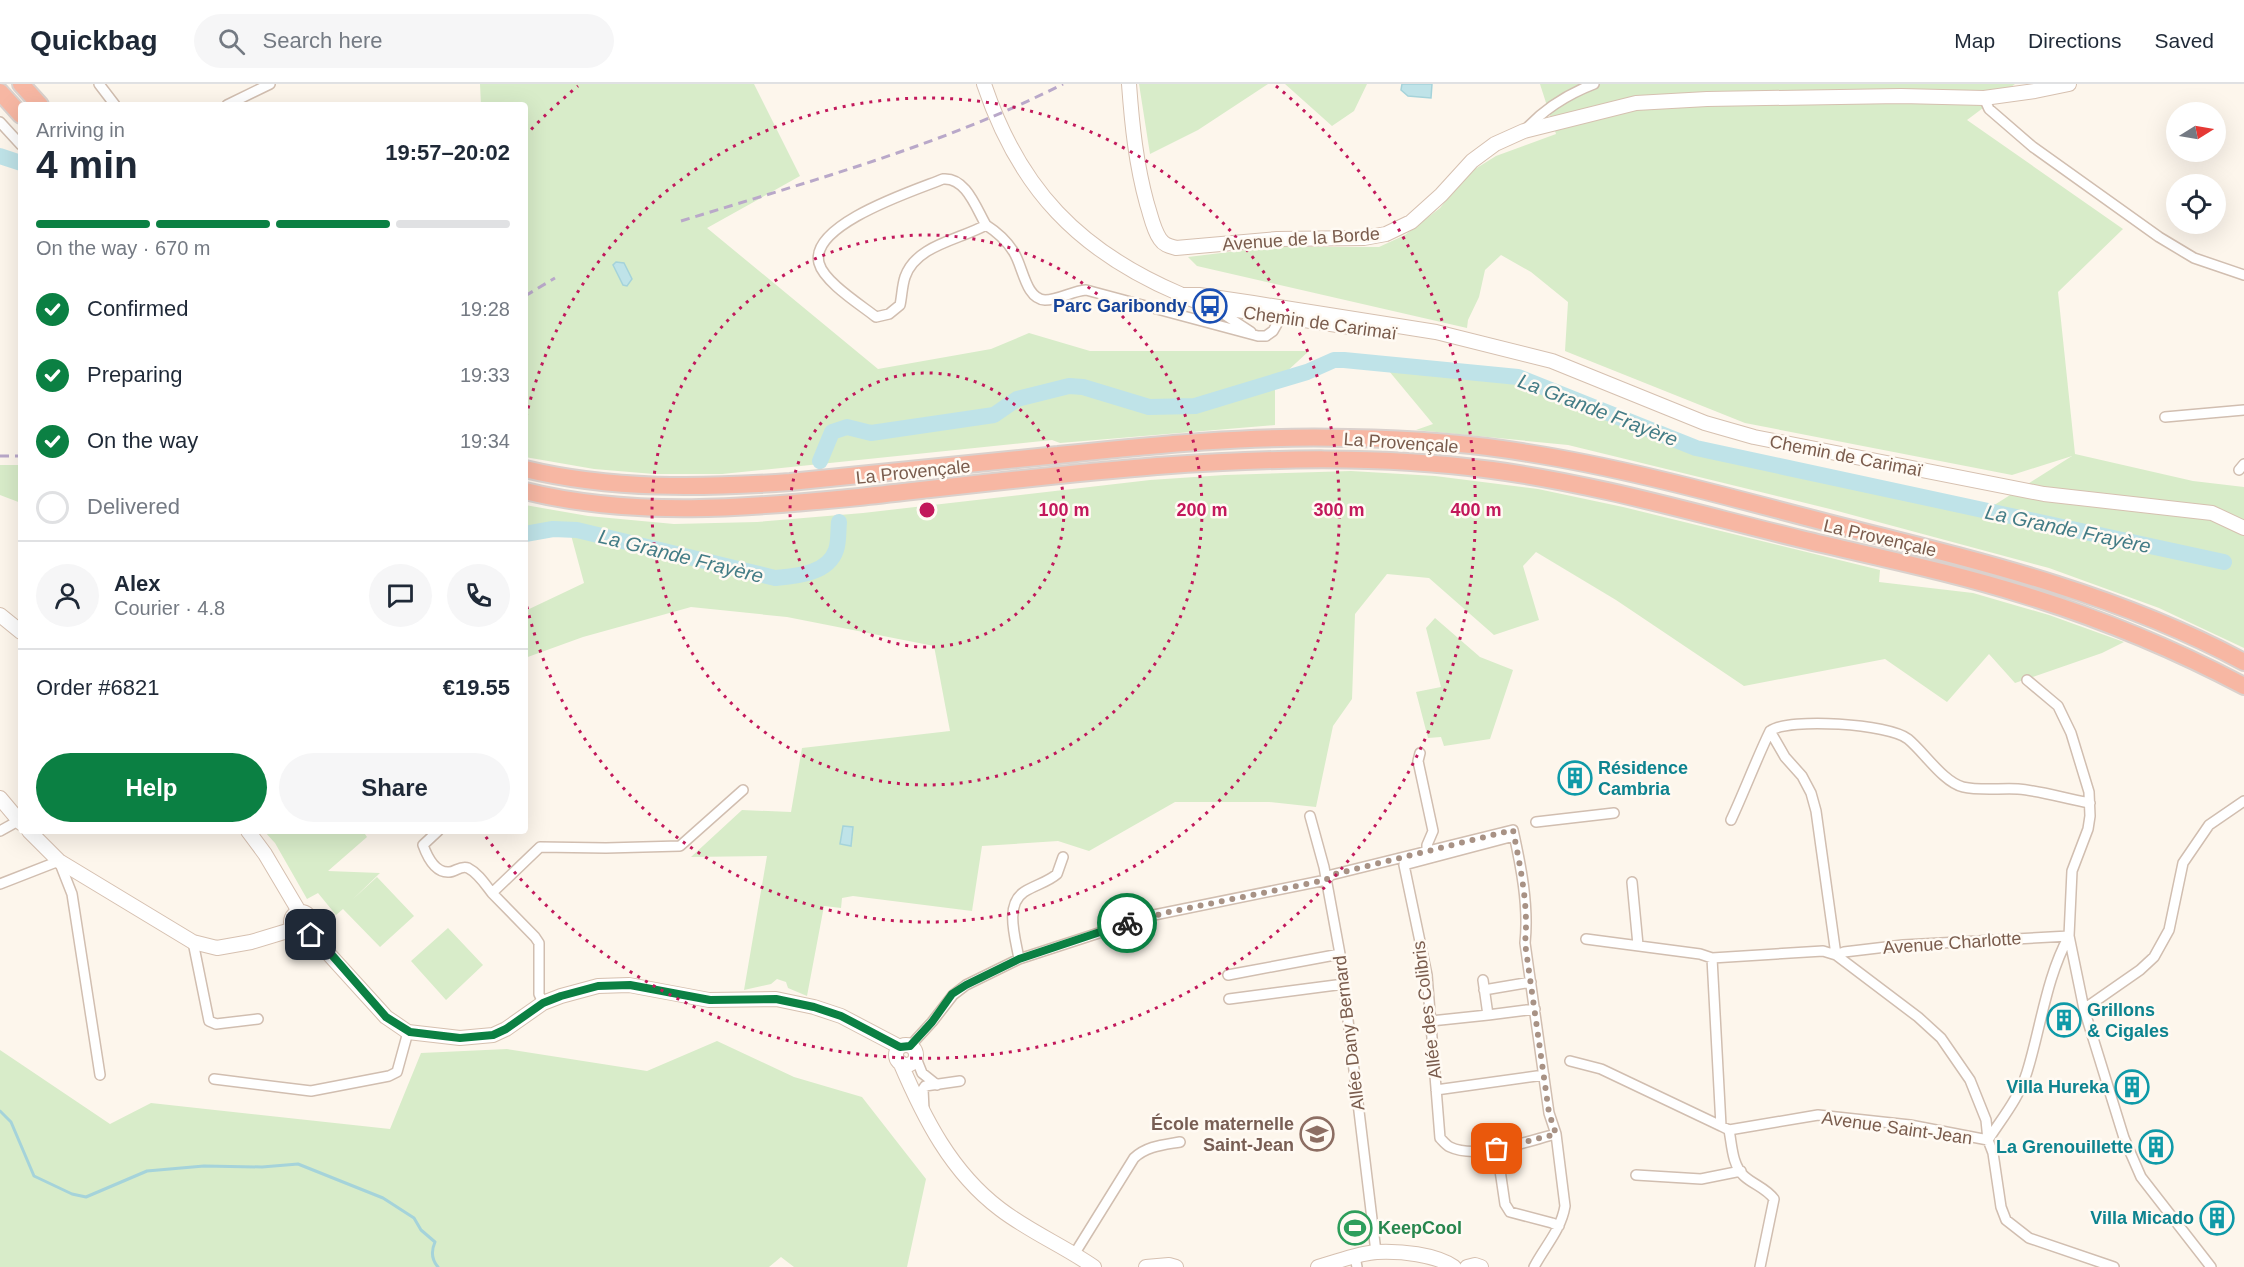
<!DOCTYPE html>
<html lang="en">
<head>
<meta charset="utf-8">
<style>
	:root { --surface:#fff; --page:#f6f6f7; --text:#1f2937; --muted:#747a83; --line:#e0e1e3; --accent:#0b8043 }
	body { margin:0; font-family:Helvetica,sans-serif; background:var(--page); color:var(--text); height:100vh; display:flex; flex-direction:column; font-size:22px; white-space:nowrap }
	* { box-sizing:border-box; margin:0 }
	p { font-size:20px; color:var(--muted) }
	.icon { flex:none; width:33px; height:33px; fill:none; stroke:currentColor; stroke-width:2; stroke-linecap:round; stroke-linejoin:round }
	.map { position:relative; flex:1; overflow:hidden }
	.details { position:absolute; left:18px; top:18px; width:510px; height:732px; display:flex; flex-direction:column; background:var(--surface); border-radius:6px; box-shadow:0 6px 24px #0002 }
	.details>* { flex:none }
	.needle { width:39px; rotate:79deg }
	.buttons { position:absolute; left:2166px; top:18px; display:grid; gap:12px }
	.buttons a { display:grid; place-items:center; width:60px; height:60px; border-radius:50%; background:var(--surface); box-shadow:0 6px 24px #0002; font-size:30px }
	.pin { position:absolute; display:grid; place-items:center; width:51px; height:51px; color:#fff; margin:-26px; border-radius:12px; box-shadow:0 3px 9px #0006 }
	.courier { position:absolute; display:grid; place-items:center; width:60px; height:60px; margin:-30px; border:4px solid #0b8043; border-radius:50%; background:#fff; color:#222; box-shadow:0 2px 8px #0007 }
	.headline em { font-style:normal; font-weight:700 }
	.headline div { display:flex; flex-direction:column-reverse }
	.headline { display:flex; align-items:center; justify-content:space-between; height:102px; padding:0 18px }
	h1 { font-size:39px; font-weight:700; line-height:45px }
	.bar { display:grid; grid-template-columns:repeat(4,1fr); gap:9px 6px; align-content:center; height:72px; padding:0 18px }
	.bar i { height:8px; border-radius:4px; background:var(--line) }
	.bar .current { background:var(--accent) }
	.bar p { grid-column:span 4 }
	.line { display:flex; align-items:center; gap:15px; padding:0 18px; border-top:2px solid var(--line) }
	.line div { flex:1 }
	.round { display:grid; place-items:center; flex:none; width:63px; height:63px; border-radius:32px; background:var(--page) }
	ol { padding:0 18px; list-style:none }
	li { display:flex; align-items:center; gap:18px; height:66px }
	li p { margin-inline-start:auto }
	li .icon { padding:6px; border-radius:50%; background:var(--accent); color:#fff; stroke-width:4 }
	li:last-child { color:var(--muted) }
	li i { width:33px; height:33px; border:3px solid var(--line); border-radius:50% }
	.action { display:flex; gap:12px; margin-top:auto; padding:12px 18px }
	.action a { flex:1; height:69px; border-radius:36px; background:var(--accent); color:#fff; font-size:24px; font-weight:700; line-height:69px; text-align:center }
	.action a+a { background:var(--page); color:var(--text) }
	header { display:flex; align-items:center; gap:36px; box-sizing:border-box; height:84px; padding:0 30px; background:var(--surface); border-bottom:2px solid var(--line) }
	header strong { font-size:28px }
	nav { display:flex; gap:33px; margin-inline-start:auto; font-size:21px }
	.search { width:420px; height:54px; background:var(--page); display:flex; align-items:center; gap:15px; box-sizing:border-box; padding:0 21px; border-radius:33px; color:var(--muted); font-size:22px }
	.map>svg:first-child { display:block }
	.green { fill:#d8ecc9 }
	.water { fill:#bfe3e8; stroke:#a5d3da; stroke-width:1.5 }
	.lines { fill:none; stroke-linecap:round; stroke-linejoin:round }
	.stream { stroke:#a5d3da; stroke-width:3 }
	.river { stroke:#bfe3e8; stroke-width:16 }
	.street-casing { stroke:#d1beb0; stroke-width:12 }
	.secondary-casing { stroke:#d6c0b0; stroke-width:16 }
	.highway-casing { stroke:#dad1cd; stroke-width:20 }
	.street { stroke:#fff; stroke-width:9 }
	.secondary { stroke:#fff; stroke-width:14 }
	.highway { stroke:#f7b7a3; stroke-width:16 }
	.rail { stroke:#b9a8c9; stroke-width:3; stroke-dasharray:9 6; stroke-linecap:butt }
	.done { stroke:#a89285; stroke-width:6; stroke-dasharray:0 10.8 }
	.route { stroke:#0b8043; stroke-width:8 }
	.ring { fill:none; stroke:#c2185b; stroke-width:3; stroke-dasharray:3 6 }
	.labels { text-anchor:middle; stroke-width:5; stroke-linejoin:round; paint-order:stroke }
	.street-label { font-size:18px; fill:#7a5c4d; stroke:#fffaf3 }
	.transit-label { font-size:18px; font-weight:bold; fill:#164399; stroke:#fffaf3; text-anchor:end }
	.culture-label { font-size:18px; font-weight:bold; fill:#0d838f; stroke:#fffaf3; text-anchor:end }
	.education-label { font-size:18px; font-weight:bold; fill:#785e54; stroke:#fffaf3; text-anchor:end }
	.leisure-label { font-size:18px; font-weight:bold; fill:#27864d; stroke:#fffaf3; text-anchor:start }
	.water-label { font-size:20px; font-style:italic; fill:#437c86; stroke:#fffaf3 }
	.centre { fill:#c2185b; stroke:#fffaf3; stroke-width:3 }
	.ring-label { font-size:18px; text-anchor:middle; font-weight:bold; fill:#c2185b; stroke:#fffaf3; stroke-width:5; stroke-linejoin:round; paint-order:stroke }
</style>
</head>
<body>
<header>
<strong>Quickbag</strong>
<div class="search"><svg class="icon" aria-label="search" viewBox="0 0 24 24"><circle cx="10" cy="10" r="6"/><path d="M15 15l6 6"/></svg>Search here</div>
<nav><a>Map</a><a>Directions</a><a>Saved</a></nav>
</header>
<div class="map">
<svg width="2244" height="1183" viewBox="0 0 2244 1183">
	<rect width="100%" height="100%" fill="#fdf6ec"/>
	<path class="green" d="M 480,0 L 754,0 L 800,92 L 707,144 L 878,285 L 991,265 L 1029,249 L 1090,267 L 1309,267 L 1284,290 L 1275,305 L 1275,341 L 1060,359 L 1052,356 L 722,390 L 654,390 L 594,385 L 525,373 L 525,21 L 481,21 Z
		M 1139,0 L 1268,0 L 1198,46 L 1150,70 Z
		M 1285,0 L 1367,0 L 1354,27 L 1332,42 Z
		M 1540,0 L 2015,0 L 1967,36 L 2123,145 L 2058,208 L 2075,370 L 2193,397 L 2244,403 L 2244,564 L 2159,524 L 2049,484 L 1830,425 L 1568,361 L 1416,346 L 1433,340 L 1384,281 L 1527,302 L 1714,374 L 1980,430 L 2072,372 L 2012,391 L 1745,339 L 1565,267 L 1568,218 L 1531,188 L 1501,171 L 1485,186 L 1479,213 L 1468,236 L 1467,244 L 1197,182 L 1188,173 L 1270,163 L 1379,163 L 1405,151 L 1440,124 L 1467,90 L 1496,72 L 1556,50 Z
		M 0,381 L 21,381 L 21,419 L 0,411 Z
		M 1351,387 L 1435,392 L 1538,405 L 1623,423 L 1880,486 L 1879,498 L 1973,509 L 2049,531 L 2124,558 L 2102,569 L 2015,599 L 1989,570 L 1947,618 L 1885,575 L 1744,602 L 1616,516 L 1536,468 L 1523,482 L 1539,536 L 1494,551 L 1429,494 L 1387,490 L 1355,530 L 1352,615 L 1333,642 L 1316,723 L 1269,718 L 1175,718 L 1089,767 L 1058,757 L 982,762 L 972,827 L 853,812 L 842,814 L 841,824 L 824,822 L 807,912 L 788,904 L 786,898 L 777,895 L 771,900 L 744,906 L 767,772 L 691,773 L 742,726 L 791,728 L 802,664 L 950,647 L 934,562 L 787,533 L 691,523 L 583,553 L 525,574 L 525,527 L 584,499 L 571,451 L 546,447 L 525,452 L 525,421 L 588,432 L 674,440 L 757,438 L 863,429 L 1150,396 L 1225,391 Z
		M 1435,534 L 1480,573 L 1513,586 L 1490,655 L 1444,662 L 1441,653 L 1428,654 L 1416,608 L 1441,603 L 1426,544 Z
		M 264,747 L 363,747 L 367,753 L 328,787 L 380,789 L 352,816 L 377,793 L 414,832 L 380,863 L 343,825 L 336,831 L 318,809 L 307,815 L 275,759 Z
		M 448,844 L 483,881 L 446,916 L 411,877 Z
		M 717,957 L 794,993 L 862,1013 L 926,1095 L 907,1183 L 794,1183 L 781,1173 L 769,1183 L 0,1183 L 0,966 L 110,1040 L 151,1019 L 390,1045 L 421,969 L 507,965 L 647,987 Z"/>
	<path class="water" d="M 1402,0 L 1432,0 L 1431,14 L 1408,12 L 1401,6 Z
		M 616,178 L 624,179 L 632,195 L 627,202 L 623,201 L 613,181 Z
		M 843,742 L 853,743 L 851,762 L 840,760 Z"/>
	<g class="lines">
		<path class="stream" d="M 0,1027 L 11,1038 L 34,1092 L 72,1110 L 86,1113 L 147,1087 L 204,1082 L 262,1083 L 298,1080 L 383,1114 L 414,1134 L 421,1146 L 435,1158 C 431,1167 431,1175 438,1183"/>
		<path class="river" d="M 0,72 L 21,79
			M 820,377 L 832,348 L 847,343 L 871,349 L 994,331 L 1017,315 L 1069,302 L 1083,303 L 1149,323 L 1195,322 L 1307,288 L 1334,276 L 1344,276 L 1518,293 L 1696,364 L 2224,478
			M 525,450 L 553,445 L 577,446 L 775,494 C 796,492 828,490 836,466 C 839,458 838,447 839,438"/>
		<g class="street-casing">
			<path id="street" d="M 99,0 L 115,21
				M 1984,14 L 1989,25 L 2033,63 L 2159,153 L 2194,174 L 2244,191
				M 227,21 L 270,0
				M 0,38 L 21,61
				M 1524,47 C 1543,26 1568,10 1594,0
				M 986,141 C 976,124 966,93 943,95 C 916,106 809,140 819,179 C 824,198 861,221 876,233 L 889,230 L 900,221 C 902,212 902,202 905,193 C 916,161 959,156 986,141 C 997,148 1006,156 1013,167 C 1023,181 1025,215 1045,216 C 1059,216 1072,207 1086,206 L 1258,252 L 1266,252 L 1273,247 L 1277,240 L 1279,229
				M 1225,231 L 1251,248
				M 2165,333 L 2244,326
				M 2239,386 L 2244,380
				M 2027,596 L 2058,622 L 2071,649 L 2089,708 L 2090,732 L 2088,745 L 2072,787 L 2069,852 L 2084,925 L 2124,1054 L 2141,1093 L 2211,1183
				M 1770,647 L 1785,673 L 1802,692 L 1811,709 L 1816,727 L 1836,871 L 1844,868 L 1903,861 L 2069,852
				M 1770,647 C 1789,633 1889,640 1908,655 C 1924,668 1943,698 1963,703 C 1980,707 2000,704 2018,705 C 2042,707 2066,715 2090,719
				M 1420,669 L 1418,677 L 1433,747 L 1427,761 L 1427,766
				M 1310,732 L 1324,783 L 1340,870 L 1376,1168
				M 1731,736 C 1745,706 1756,676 1770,647
				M 1536,738 L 1614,729
				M 0,747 L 18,737
				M 438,747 L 423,761 C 427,772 435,789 449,788 C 455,788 461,781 468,784 C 478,789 485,800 492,809
				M 1514,752 L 1404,781 L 1427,891 L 1440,1054 C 1443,1057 1446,1061 1450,1063 C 1477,1076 1528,1057 1556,1050
				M 1632,798 L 1638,861
				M 0,800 L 59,777 L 72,810 L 100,991
				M 1586,855 L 1700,870 L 1712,874 L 1823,867 L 1836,871 L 1918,933 L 1941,954 L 1970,996 L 1986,1036 L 1988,1056 L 1993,1069 L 2001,1123 L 2006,1136 L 2029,1154 L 2114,1183
				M 193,858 L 209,937 L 216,940 L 258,935
				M 1712,874 L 1721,1042 L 1729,1046 C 1732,1061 1732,1081 1744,1092 C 1754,1101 1766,1104 1774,1115 L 1760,1183
				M 1019,875 C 1016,856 1004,821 1024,808 C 1035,801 1048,798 1057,790 L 1063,773
				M 1228,891 L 1340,870
				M 1483,896 L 1488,931 L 1535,925
				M 1484,906 L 1531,898
				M 1229,915 L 1344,900
				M 543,919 L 539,910 L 539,859 L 535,853 L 492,809 L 540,763 L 606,764 L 680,762 L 743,706
				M 2084,925 L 2140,886 L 2154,873 L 2169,846 L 2183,779 L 2209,741 L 2244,717
				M 1431,937 L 1488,931
				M 910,962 L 932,938 L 953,911 L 966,901 L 1019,875 L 1154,831 L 1326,796 L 1331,791 L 1513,746 C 1521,782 1529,822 1525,859 L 1549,1029 L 1556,1050 L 1565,1122 C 1561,1146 1545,1162 1534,1183
				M 916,974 L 922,989 L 937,1001
				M 1570,977 L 1601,985 L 1721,1042
				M 214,995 L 311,1007 L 389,992 L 397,988 L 408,948
				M 1436,1006 L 1544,991
				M 924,1026 L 923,1005 L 925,1002 L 960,997
				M 1729,1046 L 1818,1031 L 1910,1041 L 1988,1056 C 2002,1034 2019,1014 2027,988 C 2041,943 2046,894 2069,852
				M 1497,1066 L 1505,1120 L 1510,1128 L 1552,1139 L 1559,1142
				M 1636,1091 L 1701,1095 L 1741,1087
				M 1075,1169 L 1134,1074 C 1147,1062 1163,1061 1180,1058
				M 1355,1173 L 1357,1183"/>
		</g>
		<g class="secondary-casing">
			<path id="secondary" d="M 984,0 C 1019,105 1079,167 1180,210 C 1191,215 1198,219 1210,222 L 1364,245
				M 1129,0 C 1132,41 1136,80 1147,120 C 1151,132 1153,145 1160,155 C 1164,161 1169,162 1176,164 L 1277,155 L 1364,154 L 1386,150 L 1411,138 L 1441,111 L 1472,77 L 1495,60 L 1524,47 L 1636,19 L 1707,15 L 1901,12 L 1984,14 L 2035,7 L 2069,0
				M 1183,211 L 1199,211 L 1253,219 L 1436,248 L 1552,277 L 1705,339 L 1754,353 L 2044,410 L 2212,429 L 2244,444
				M 0,531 L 21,548
				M 0,714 L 21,739
				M 29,747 L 59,777 L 193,858 L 217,864 L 251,858 L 294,845
				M 248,747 L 265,770 L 300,829
				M291 838a10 10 0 1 1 20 0a10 10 0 1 1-20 0Z
				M 307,846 L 386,933 L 408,948 L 460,954 L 493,951 L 506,945 L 543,919 L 561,912 L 598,902 L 629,901 L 709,916 L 776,915 L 814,923 L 841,932 L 900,963
				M896 971a10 10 0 1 1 20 0a10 10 0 1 1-20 0Z
				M 900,978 C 924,1034 951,1088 1000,1125 C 1030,1148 1064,1162 1094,1183
				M 1146,1183 L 1169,1181 L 1176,1183
				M 1318,1183 C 1337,1178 1358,1169 1377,1168 C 1401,1167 1434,1170 1454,1183
				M 1467,1183 L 1475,1181 L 1481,1183"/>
		</g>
		<g class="highway-casing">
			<path id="highway" d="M 21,0 L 40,21
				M 0,8 L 21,31
				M 525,385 C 612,406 702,404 790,398 C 880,389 969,380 1058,371 C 1155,361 1252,351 1349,354 C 1409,355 1470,359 1528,369 C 1636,386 1742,417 1848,444 C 1984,478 2120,511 2244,578
				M 525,407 C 634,434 749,424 859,413 C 958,402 1058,390 1157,382 C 1269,374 1380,371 1492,386 C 1597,400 1698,430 1801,455 C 1876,473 1951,488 2024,511 C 2099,534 2174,565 2244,602"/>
		</g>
		<use href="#street" class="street"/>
		<use href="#secondary" class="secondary"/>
		<use href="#highway" class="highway"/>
		<path class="rail" d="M 681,137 C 810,97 943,61 1063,0
			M 525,212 L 555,194
			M 0,372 L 21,372"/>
	</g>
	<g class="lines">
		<path class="done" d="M 1127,839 L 1169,828 L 1326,796 L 1331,791 L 1513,746 C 1520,782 1529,822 1525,859 L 1549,1029 L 1556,1050 L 1497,1065"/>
		<path class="route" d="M 311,851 L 324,862 L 386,933 L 410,948 L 460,954 L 493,951 L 506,945 L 543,919 L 561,912 L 598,902 L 630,901 L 710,916 L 776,915 L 814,923 L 841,932 L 900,963 L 910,962 L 932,938 L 952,910 L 966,901 L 1019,875 L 1127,839"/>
	</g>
	<g class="ring">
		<circle cx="927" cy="426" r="137"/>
		<circle cx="927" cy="426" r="275"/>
		<path d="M526 333A412 412 0 1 1 526 519"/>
		<path d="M525 52A549 549 0 0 1 578 2M1276 2A549 549 0 1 1 483 749"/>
	</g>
	<defs>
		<g id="bus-ring" transform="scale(1.725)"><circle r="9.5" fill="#fffaf3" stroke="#1a4fb4" stroke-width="1.5"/><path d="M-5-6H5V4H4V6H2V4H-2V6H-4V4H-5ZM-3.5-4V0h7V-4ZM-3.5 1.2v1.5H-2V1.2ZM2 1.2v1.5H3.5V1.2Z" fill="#1a4fb4"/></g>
		<g id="building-ring" transform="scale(1.725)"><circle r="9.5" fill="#fffaf3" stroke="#0f9aa8" stroke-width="1.5"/><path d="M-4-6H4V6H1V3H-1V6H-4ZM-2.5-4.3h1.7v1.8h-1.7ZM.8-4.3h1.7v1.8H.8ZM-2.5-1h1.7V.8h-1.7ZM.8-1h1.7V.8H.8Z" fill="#0f9aa8"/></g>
		<g id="school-ring" transform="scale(1.725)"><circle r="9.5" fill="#fffaf3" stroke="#8d6e63" stroke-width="1.5"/><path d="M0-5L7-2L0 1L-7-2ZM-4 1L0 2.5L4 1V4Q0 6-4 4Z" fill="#8d6e63"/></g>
		<g id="stadium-ring" transform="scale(1.725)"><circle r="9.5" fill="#fffaf3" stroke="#2e9e5b" stroke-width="1.5"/><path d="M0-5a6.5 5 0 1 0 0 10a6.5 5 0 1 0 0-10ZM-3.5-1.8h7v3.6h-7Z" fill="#2e9e5b"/></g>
	</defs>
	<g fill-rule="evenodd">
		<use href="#bus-ring" x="1210" y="222"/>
		<use href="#building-ring" x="1575" y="694"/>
		<use href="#building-ring" x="2064" y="936"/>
		<use href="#building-ring" x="2132" y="1003"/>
		<use href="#school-ring" x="1317" y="1050"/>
		<use href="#building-ring" x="2156" y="1063"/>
		<use href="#building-ring" x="2217" y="1134"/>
		<use href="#stadium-ring" x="1355" y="1144"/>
	</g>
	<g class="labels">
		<g class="street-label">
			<text transform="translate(1301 155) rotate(-4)" y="6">Avenue de la Borde</text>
			<text transform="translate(1320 239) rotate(8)" y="6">Chemin de Carimaï</text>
			<text transform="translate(1401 359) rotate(4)" y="6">La Provençale</text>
			<text transform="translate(1846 372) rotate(11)" y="6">Chemin de Carimaï</text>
			<text transform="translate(913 388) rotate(-6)" y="6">La Provençale</text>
			<text transform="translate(1880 454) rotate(13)" y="6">La Provençale</text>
			<text transform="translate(1952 859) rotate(-4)" y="6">Avenue Charlotte</text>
			<text transform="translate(1427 926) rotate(-97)" y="6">Allée des Colibris</text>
			<text transform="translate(1349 949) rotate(-97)" y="6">Allée Dany Bernard</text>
			<text transform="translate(1897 1044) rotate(8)" y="6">Avenue Saint-Jean</text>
		</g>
		<g class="transit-label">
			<text x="1187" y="228">Parc Garibondy</text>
		</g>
		<g class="culture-label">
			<text x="1598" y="690" text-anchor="start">Résidence<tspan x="1598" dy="21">Cambria</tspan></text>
			<text x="2087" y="932" text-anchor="start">Grillons<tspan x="2087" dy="21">&amp; Cigales</tspan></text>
			<text x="2109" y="1009">Villa Hureka</text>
			<text x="2133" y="1069">La Grenouillette</text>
			<text x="2194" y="1140">Villa Micado</text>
		</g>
		<g class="education-label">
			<text x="1294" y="1046">École maternelle<tspan x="1294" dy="21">Saint-Jean</tspan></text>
		</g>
		<g class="leisure-label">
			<text x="1378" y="1150">KeepCool</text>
		</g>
		<g class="water-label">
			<text transform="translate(1598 326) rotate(21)" y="7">La Grande Frayère</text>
			<text transform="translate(2068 445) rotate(12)" y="7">La Grande Frayère</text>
			<text transform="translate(681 472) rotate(14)" y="7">La Grande Frayère</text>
		</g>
	</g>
	<circle cx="927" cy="426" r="9" class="centre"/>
	<g class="ring-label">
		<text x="1064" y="432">100 m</text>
		<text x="1202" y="432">200 m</text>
		<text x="1339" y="432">300 m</text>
		<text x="1476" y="432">400 m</text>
	</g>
</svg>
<div class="buttons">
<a><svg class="needle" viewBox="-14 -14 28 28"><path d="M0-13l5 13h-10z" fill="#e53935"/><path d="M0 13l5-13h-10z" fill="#747a83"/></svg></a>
<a><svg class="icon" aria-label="locate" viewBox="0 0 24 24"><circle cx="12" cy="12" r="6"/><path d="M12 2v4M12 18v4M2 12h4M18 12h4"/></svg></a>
</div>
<div class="pin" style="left:1497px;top:1065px;background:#ea580c"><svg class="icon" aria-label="bag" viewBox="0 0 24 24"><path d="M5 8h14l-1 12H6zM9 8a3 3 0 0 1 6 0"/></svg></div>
<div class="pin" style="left:311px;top:851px;background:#1f2937"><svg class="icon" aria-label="home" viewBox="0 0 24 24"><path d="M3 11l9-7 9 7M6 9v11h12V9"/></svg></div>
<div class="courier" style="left:1127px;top:839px"><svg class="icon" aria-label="bike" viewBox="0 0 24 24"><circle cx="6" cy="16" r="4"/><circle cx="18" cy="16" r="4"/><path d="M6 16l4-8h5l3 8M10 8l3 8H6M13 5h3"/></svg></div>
<section class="details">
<div class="headline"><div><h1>4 min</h1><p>Arriving in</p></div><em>19:57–20:02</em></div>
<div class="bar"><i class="current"></i><i class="current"></i><i class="current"></i><i></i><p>On the way · 670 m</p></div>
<ol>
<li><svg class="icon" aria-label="check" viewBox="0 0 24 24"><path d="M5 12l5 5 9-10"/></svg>Confirmed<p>19:28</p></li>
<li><svg class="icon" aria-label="check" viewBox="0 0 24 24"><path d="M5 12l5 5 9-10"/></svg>Preparing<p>19:33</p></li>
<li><svg class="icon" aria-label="check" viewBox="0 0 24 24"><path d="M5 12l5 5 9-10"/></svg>On the way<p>19:34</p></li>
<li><i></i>Delivered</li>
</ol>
<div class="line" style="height:108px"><a class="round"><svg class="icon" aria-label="person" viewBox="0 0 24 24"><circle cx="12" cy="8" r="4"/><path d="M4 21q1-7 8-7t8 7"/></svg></a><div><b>Alex</b><p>Courier · 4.8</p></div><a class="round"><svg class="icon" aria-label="chat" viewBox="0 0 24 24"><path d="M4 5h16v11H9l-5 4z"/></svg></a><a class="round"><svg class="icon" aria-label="phone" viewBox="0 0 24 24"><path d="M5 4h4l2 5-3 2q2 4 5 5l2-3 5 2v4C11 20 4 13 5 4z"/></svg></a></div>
<div class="line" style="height:78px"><div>Order #6821</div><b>€19.55</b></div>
<div class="action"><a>Help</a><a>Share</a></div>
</section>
</div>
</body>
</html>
